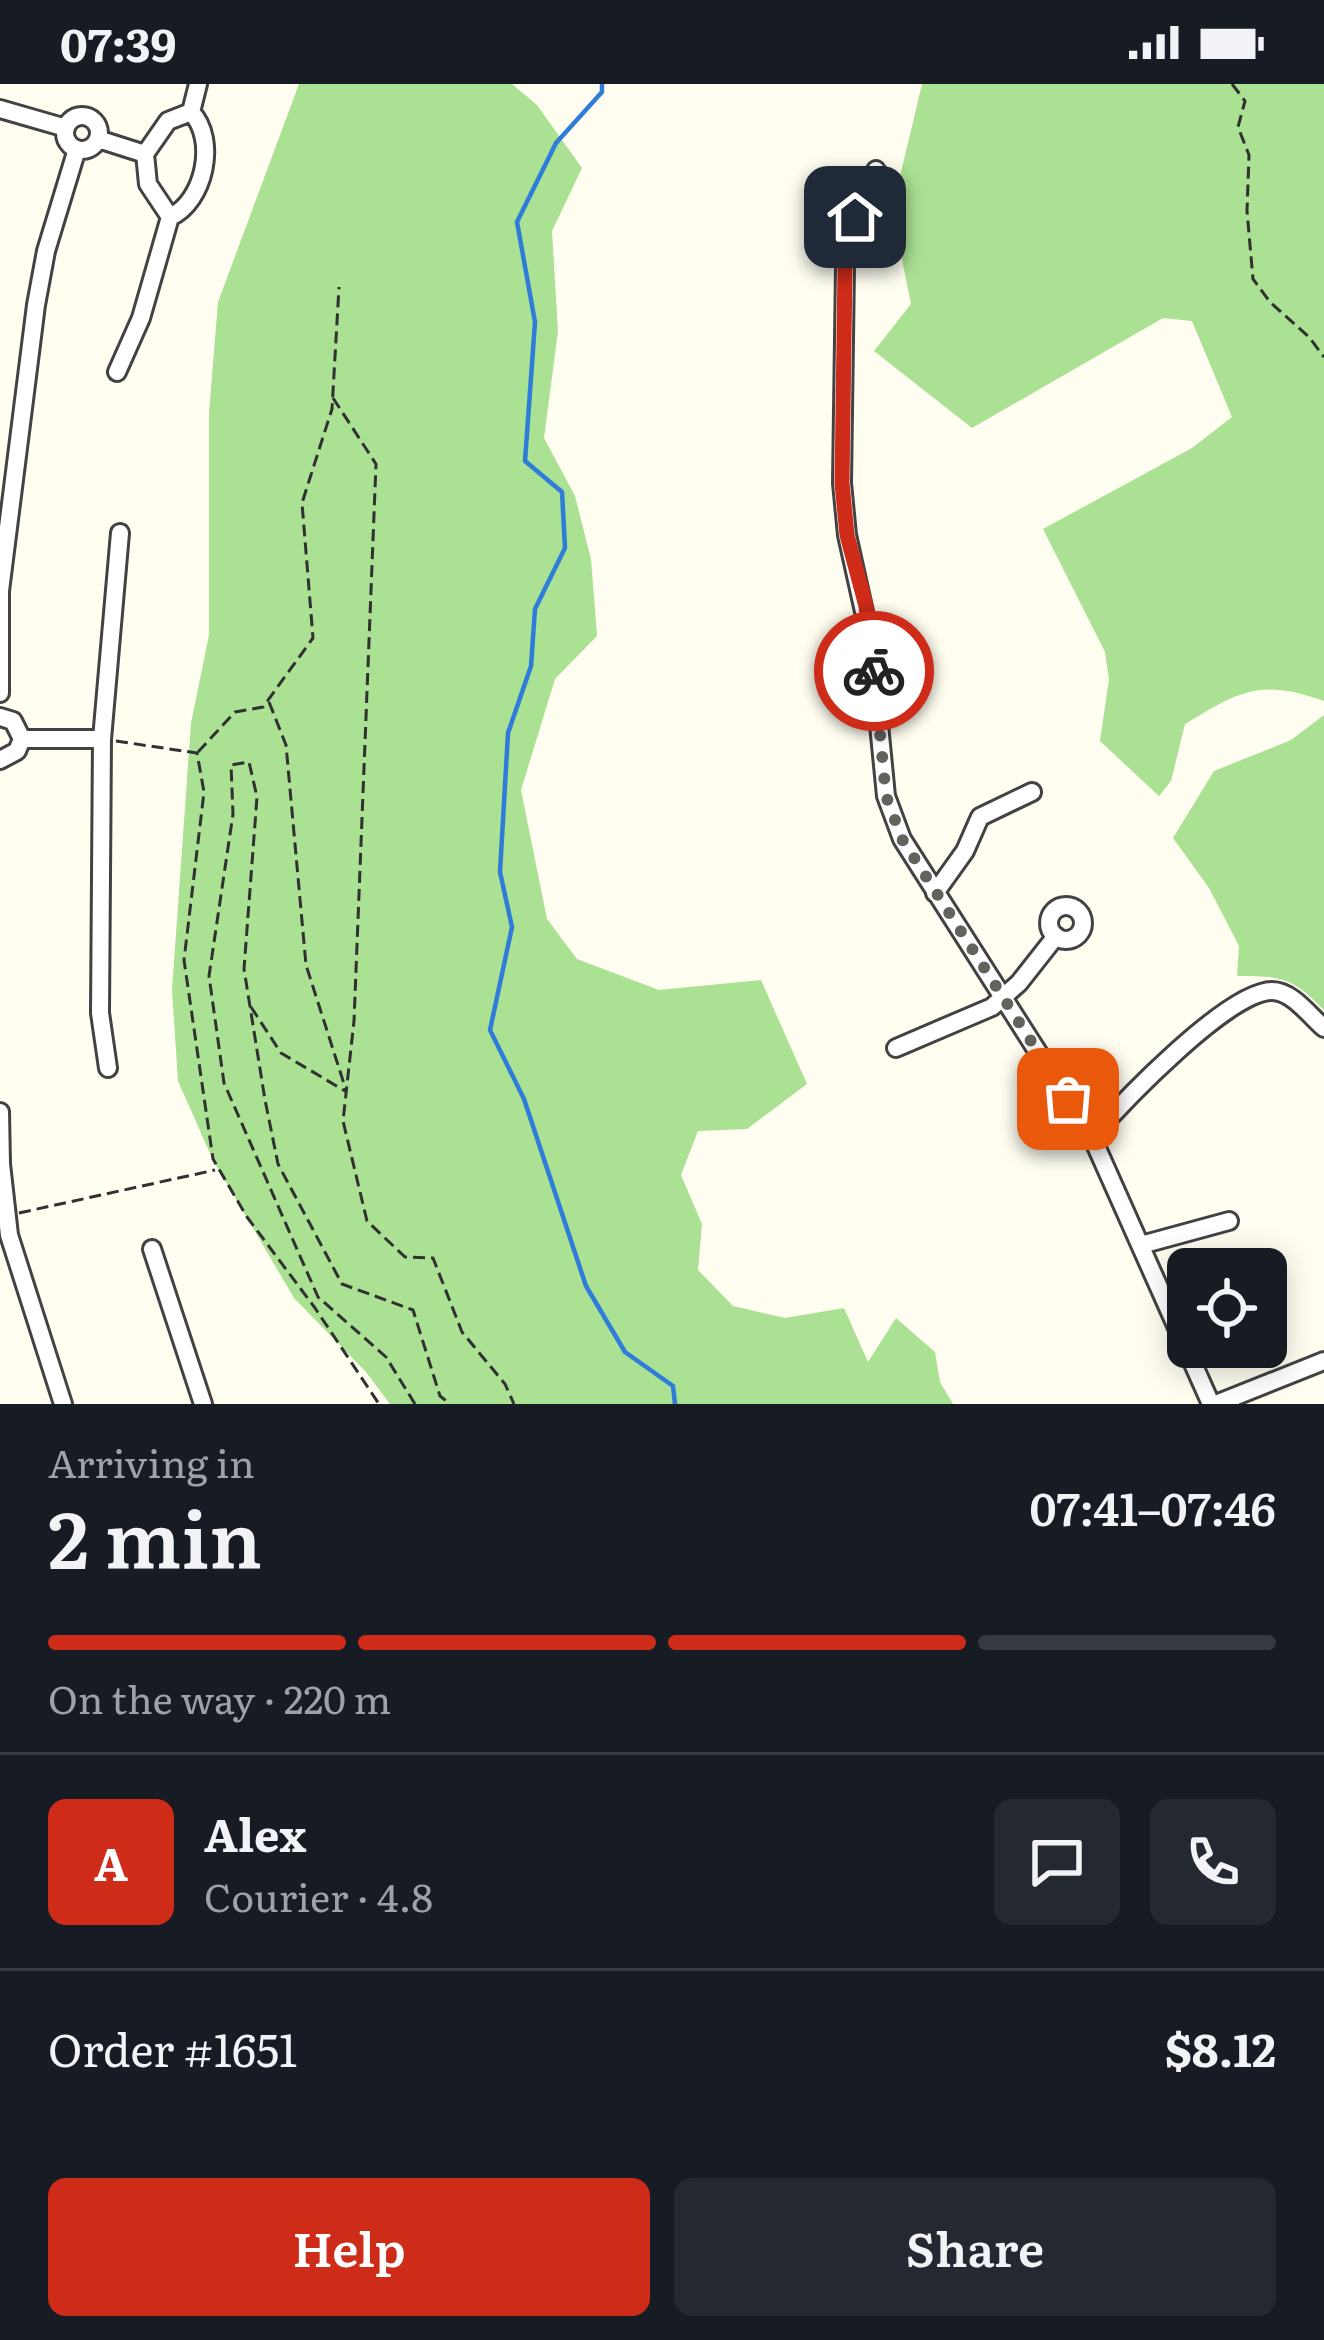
<!DOCTYPE html>
<html lang="en">
<head>
<meta charset="utf-8">
<style>
	:root { --surface:#171b24; --page:#242831; --text:#f1f3f6; --muted:#9ea1a6; --line:#363941; --accent:#ce2b18 }
	body { margin:0; font-family:Literata,serif; background:var(--page); color:var(--text); height:100vh; display:flex; flex-direction:column; font-size:45px; white-space:nowrap }
	* { box-sizing:border-box; margin:0 }
	p { font-size:39px; color:var(--muted) }
	.icon { flex:none; width:66px; height:66px; fill:none; stroke:currentColor; stroke-width:2; stroke-linecap:round; stroke-linejoin:round }
	.map { position:relative; height:1320px; overflow:hidden }
	.details { display:flex; flex-direction:column; background:var(--surface); flex:1 }
	.details>* { flex:none }
	.tools { position:absolute; left:1167px; top:1164px; display:grid; gap:24px }
	.tools a { display:grid; place-items:center; width:120px; height:120px; border-radius:18px; background:var(--surface); box-shadow:0 6px 30px #0003; font-size:60px }
	.pin { position:absolute; display:grid; place-items:center; width:102px; height:102px; color:#fff; margin:-51px; border-radius:24px; box-shadow:0 6px 18px #0006 }
	.courier { position:absolute; display:grid; place-items:center; width:120px; height:120px; margin:-60px; border:9px solid #ce2b18; border-radius:50%; background:#fff; color:#222; box-shadow:0 3px 15px #0007 }
	.summary em { font-style:normal; font-weight:600 }
	.summary div { display:flex; flex-direction:column-reverse }
	.summary { display:flex; align-items:center; justify-content:space-between; height:204px; padding:0 48px }
	h1 { font-size:78px; font-weight:600; line-height:90px }
	.bar { display:grid; grid-template-columns:repeat(4,1fr); gap:18px 12px; align-content:center; height:144px; padding:0 48px }
	.bar i { height:15px; border-radius:9px; background:var(--line) }
	.bar .selected { background:var(--accent) }
	.bar p { grid-column:span 4 }
	.line { display:flex; align-items:center; gap:30px; padding:0 48px; border-top:3px solid var(--line) }
	.line div { flex:1 }
	.round { display:grid; place-items:center; flex:none; width:126px; height:126px; border-radius:18px; background:var(--page) }
	.action { display:flex; gap:24px; margin-top:auto; padding:24px 48px }
	.action a { flex:1; height:138px; border-radius:18px; background:var(--accent); color:#fff; font-size:48px; font-weight:600; line-height:138px; text-align:center }
	.action a+a { background:var(--page); color:var(--text) }
	.status { display:flex; justify-content:space-between; align-items:center; height:84px; padding:0 60px; background:var(--surface); direction:ltr }
	.status svg { height:33px; fill:currentColor }
	.map>svg:first-child { display:block }
	.forest { fill:#aae193 }
	.lines { fill:none; stroke-linecap:round; stroke-linejoin:round }
	.stream { stroke:#2f7cdb; stroke-width:4.5 }
	.minor-casing { stroke:#424242; stroke-width:22 }
	.path { stroke:#313131; stroke-width:3; stroke-dasharray:12 6; stroke-linecap:butt }
	.minor { stroke:#fff; stroke-width:16 }
	.done { stroke:#63635e; stroke-width:12; stroke-dasharray:0 21.6 }
	.route { stroke:#ce2b18; stroke-width:15 }
</style>
</head>
<body>
<div class="status"><b>07:39</b><svg viewBox="0 0 49 12"><path d="M0 12V9h3v3zM5 12V6h3v6zM10 12V3h3v9zM15 12V0h3v12zM26 1h20v11H26zM47 4h2v5h-2z"/></svg></div>
<div class="map">
<svg width="1324" height="1320" viewBox="0 0 1324 1320">
	<rect width="100%" height="100%" fill="#fffef1"/>
	<path class="forest" d="M 299,0 L 512,0 L 537,21 L 582,84 L 552,147 L 558,247 L 544,354 L 575,412 L 591,475 L 597,552 L 555,595 L 521,706 L 547,835 L 577,875 L 659,906 L 761,896 L 807,1000 L 747,1045 L 698,1047 L 681,1091 L 702,1140 L 698,1186 L 733,1222 L 785,1234 L 844,1224 L 868,1278 L 896,1234 L 935,1268 L 940,1298 L 953,1320 L 390,1320 L 366,1288 L 294,1214 L 213,1076 L 178,997 L 172,906 L 191,639 L 209,551 L 209,329 L 218,218 Z
		M 922,0 L 1324,0 L 1324,617 C 1261,594 1239,607 1185,640 L 1171,697 L 1159,712 L 1100,657 L 1109,595 L 1105,568 L 1043,445 L 1192,364 L 1232,333 L 1192,237 L 1163,234 L 972,344 L 874,267 L 911,220 L 892,126 Z
		M 1324,631 L 1324,926 C 1292,893 1282,892 1237,892 L 1239,862 L 1209,804 L 1173,754 L 1214,687 L 1291,656 Z"/>
	<g class="lines">
		<path class="stream" d="M 602,0 L 602,8 L 556,59 L 517,138 L 535,238 L 525,377 L 562,408 L 565,464 L 535,525 L 531,582 L 508,649 L 500,788 L 512,843 L 490,946 L 524,1015 L 586,1202 L 625,1268 L 673,1302 L 675,1320"/>
		<g class="minor-casing">
			<path id="minor" d="M 0,25 L 66,44
				M 191,28 L 198,0
				M65 49a17 17 0 1 1 34 0a17 17 0 1 1-34 0Z
				M 98,55 L 145,70
				M 876,86 L 855,133 L 845,183 L 842,399 L 847,451 L 871,559 L 886,712 L 902,755 L 1092,1053 L 1211,1320
				M 170,133 L 148,100 L 145,70 L 168,37 L 191,28
				M 117,288 L 141,234 L 170,133 C 204,118 218,56 191,28
				M 0,609 L 0,507 L 36,221 L 46,167 L 77,65
				M 0,633 L 13,637 L 22,655 L 17,667 L 0,676
				M 22,655 L 102,655
				M 935,809 L 965,767 L 980,733 L 1032,708
				M1049 839a17 17 0 1 1 34 0a17 17 0 1 1-34 0Z
				M 896,964 L 992,923 L 1019,899 L 1056,852
				M 108,984 L 100,929 L 102,655 L 120,449
				M 0,1028 L 1,1080 L 9,1151 L 63,1320
				M 1092,1053 C 1122,1019 1228,907 1272,907 C 1292,907 1309,931 1324,944
				M 1141,1161 L 1229,1137
				M 152,1165 L 203,1320
				M 1216,1320 L 1324,1277"/>
		</g>
		<path class="path" d="M 1232,0 L 1245,17 L 1238,43 L 1249,71 L 1247,127 L 1253,195 L 1270,218 L 1309,253 L 1324,273
			M 333,314 L 376,380 L 354,937 L 343,1037 L 367,1137 L 405,1173 L 433,1174 L 462,1248 L 505,1300 L 514,1320
			M 269,618 L 286,661 L 306,881 L 346,1006
			M 116,657 L 197,669 L 204,708 L 184,876 L 213,1075 L 247,1133 L 315,1224 L 379,1320
			M 198,668 L 235,628 L 263,623 L 313,554 L 302,419 L 332,325 L 339,203
			M 251,923 L 281,969 L 345,1007
			M 19,1129 L 215,1086
			M 415,1320 L 386,1273 L 318,1213 L 224,999 L 209,892 L 233,730 L 231,681 L 249,678 L 257,713 L 244,885 L 265,1016 L 278,1080 L 342,1200 L 413,1226 L 440,1312 L 450,1320"/>
		<use href="#minor" class="minor"/>
	</g>
	<g class="lines">
		<path class="done" d="M 874,587 L 886,712 L 902,755 L 1068,1015"/>
		<path class="route" d="M 855,133 L 845,183 L 842,399 L 847,451 L 866,522 L 874,587"/>
	</g>
</svg>
<div class="tools">
<a><svg class="icon" aria-label="locate" viewBox="0 0 24 24"><circle cx="12" cy="12" r="6"/><path d="M12 2v4M12 18v4M2 12h4M18 12h4"/></svg></a>
</div>
<div class="pin" style="left:1068px;top:1015px;background:#ea580c"><svg class="icon" aria-label="bag" viewBox="0 0 24 24"><path d="M5 8h14l-1 12H6zM9 8a3 3 0 0 1 6 0"/></svg></div>
<div class="pin" style="left:855px;top:133px;background:#1f2937"><svg class="icon" aria-label="home" viewBox="0 0 24 24"><path d="M3 11l9-7 9 7M6 9v11h12V9"/></svg></div>
<div class="courier" style="left:874px;top:587px"><svg class="icon" aria-label="bike" viewBox="0 0 24 24"><circle cx="6" cy="16" r="4"/><circle cx="18" cy="16" r="4"/><path d="M6 16l4-8h5l3 8M10 8l3 8H6M13 5h3"/></svg></div>
</div>
<section class="details">
<div class="summary"><div><h1>2 min</h1><p>Arriving in</p></div><em>07:41–07:46</em></div>
<div class="bar"><i class="selected"></i><i class="selected"></i><i class="selected"></i><i></i><p>On the way · 220 m</p></div>
<div class="line" style="height:216px"><b class="round" style="background:var(--accent);color:#fff">A</b><div><b>Alex</b><p>Courier · 4.8</p></div><a class="round"><svg class="icon" aria-label="chat" viewBox="0 0 24 24"><path d="M4 5h16v11H9l-5 4z"/></svg></a><a class="round"><svg class="icon" aria-label="phone" viewBox="0 0 24 24"><path d="M5 4h4l2 5-3 2q2 4 5 5l2-3 5 2v4C11 20 4 13 5 4z"/></svg></a></div>
<div class="line" style="height:156px"><div>Order #1651</div><b>$8.12</b></div>
<div class="action"><a>Help</a><a>Share</a></div>
</section>
</body>
</html>
